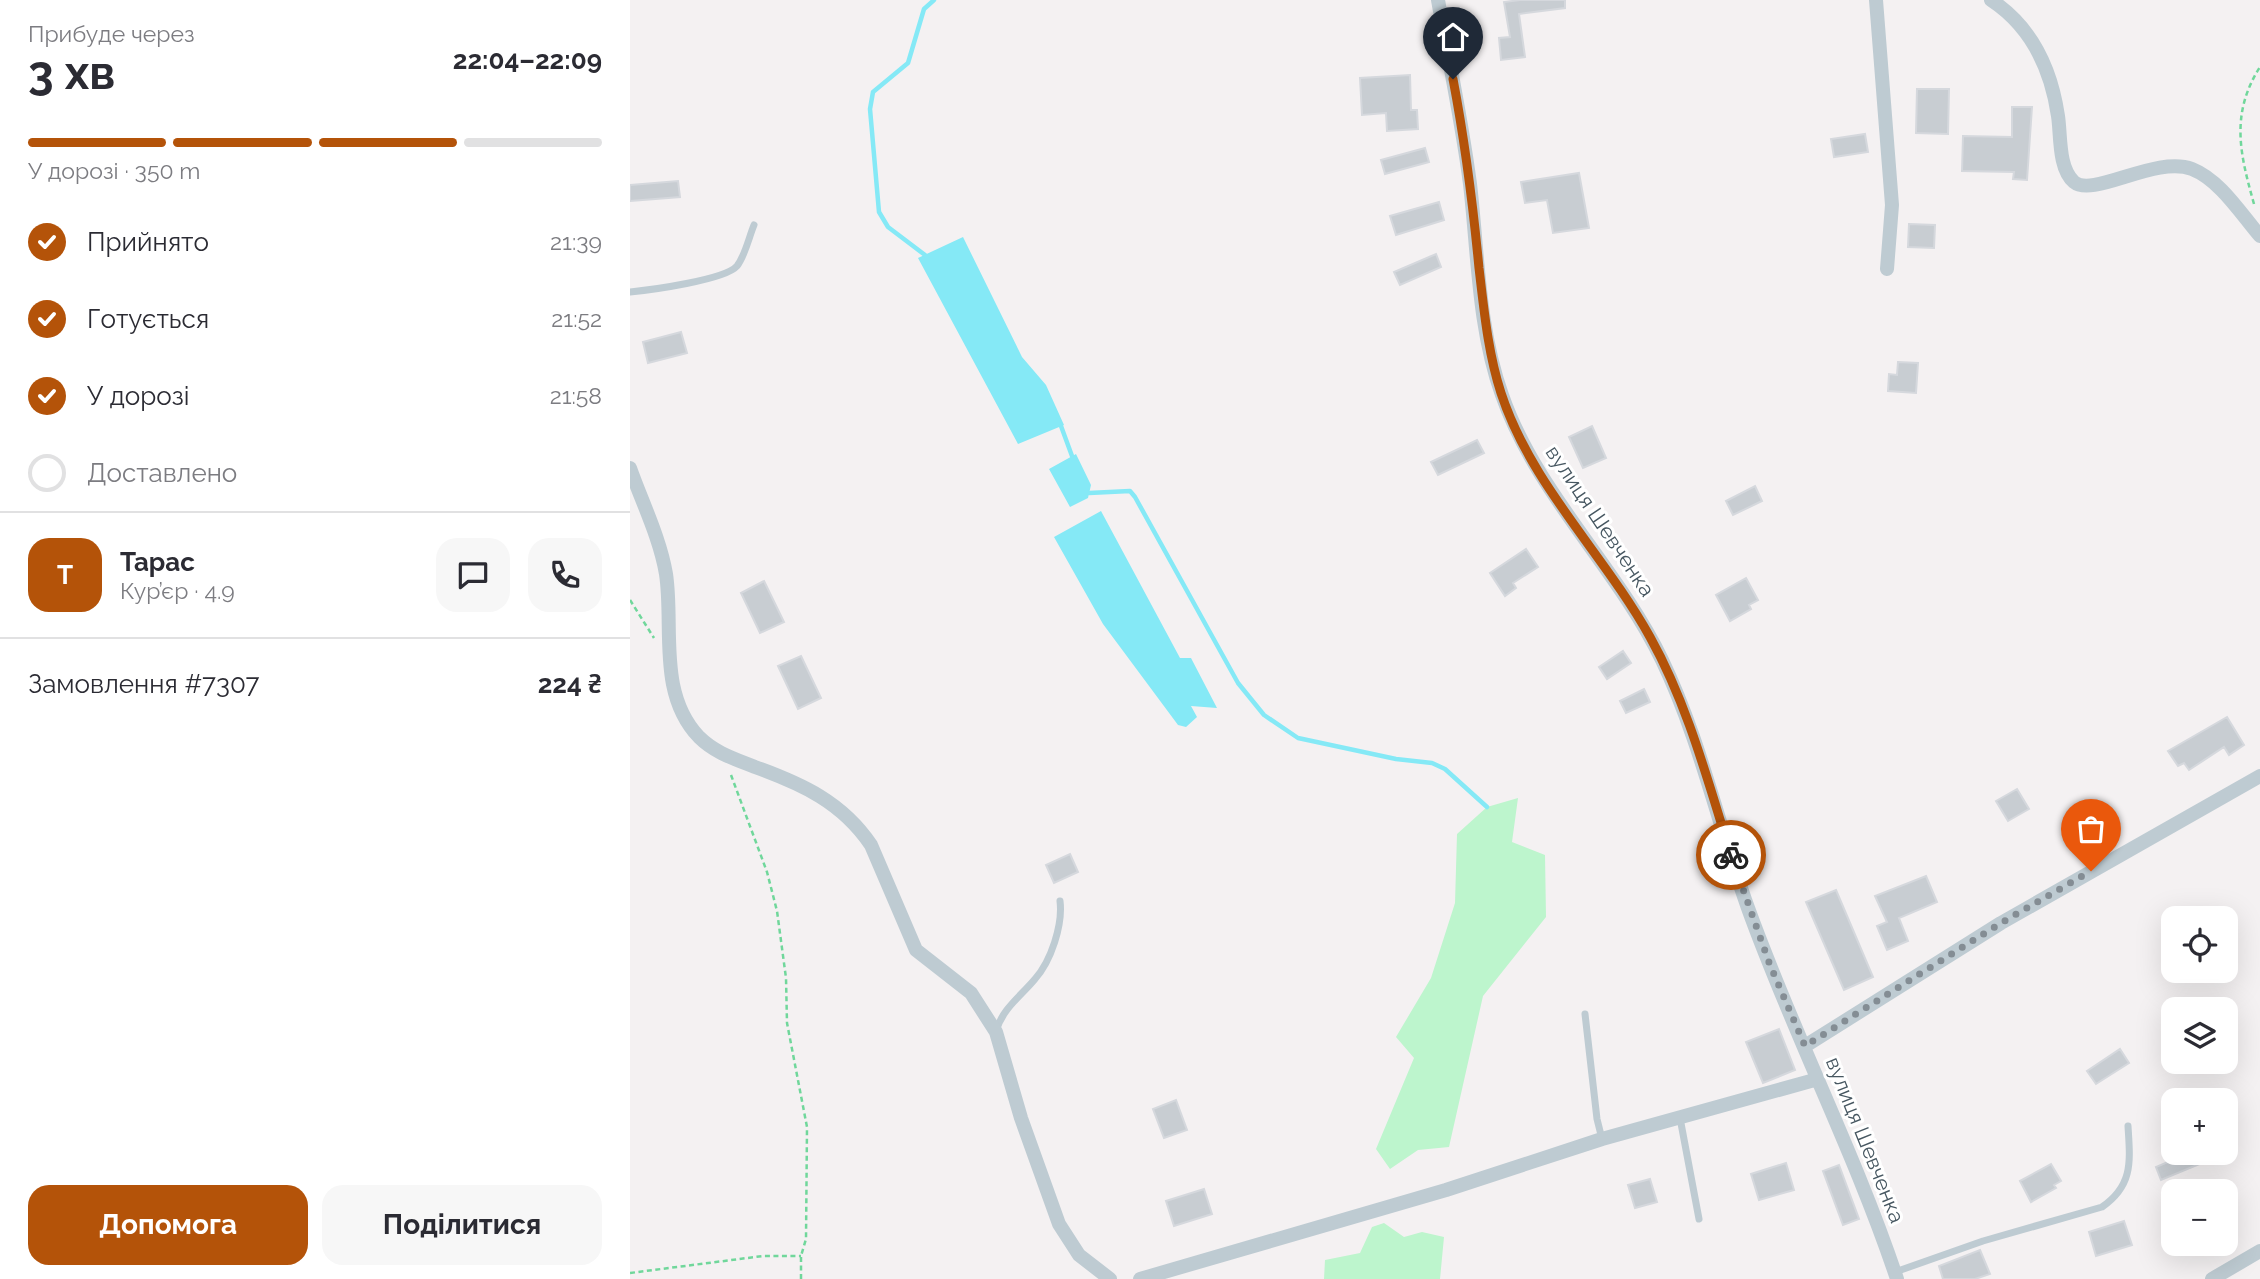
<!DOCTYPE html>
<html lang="uk">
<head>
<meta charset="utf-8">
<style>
	:root { --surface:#fff; --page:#f7f7f7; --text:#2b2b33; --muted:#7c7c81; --line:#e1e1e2; --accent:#b45309 }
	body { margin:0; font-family:Raleway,sans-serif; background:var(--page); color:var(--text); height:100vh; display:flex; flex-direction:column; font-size:26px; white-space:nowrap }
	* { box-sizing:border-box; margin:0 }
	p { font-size:23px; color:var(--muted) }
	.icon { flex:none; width:38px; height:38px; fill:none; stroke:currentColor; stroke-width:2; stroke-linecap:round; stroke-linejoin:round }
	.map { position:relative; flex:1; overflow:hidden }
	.details { display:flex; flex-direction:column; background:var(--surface); width:630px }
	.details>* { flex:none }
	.buttons { position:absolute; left:1531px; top:906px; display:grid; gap:14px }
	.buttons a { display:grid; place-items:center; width:77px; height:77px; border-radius:14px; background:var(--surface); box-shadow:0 7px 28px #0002; font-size:35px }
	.pin { position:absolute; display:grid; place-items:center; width:60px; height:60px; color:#fff; margin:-72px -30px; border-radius:50% 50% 50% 0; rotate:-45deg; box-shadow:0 0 7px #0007 }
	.pin .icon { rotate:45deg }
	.courier { position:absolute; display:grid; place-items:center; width:70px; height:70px; margin:-35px; border:5px solid #b45309; border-radius:50%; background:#fff; color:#222; box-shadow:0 2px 9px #0007 }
	.summary em { font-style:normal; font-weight:700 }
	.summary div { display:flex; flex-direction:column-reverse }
	.summary { display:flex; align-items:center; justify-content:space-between; height:119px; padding:0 28px }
	h1 { font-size:46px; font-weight:700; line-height:52px }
	.bar { display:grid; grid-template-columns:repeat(4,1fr); gap:10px 7px; align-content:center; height:84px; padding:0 28px }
	.bar i { height:9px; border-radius:5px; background:var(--line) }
	.bar .active { background:var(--accent) }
	.bar p { grid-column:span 4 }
	.line { display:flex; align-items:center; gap:18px; padding:0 28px; border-top:2px solid var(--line) }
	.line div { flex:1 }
	.round { display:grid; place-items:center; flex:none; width:74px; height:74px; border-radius:21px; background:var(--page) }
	ol { padding:0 28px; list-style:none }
	li { display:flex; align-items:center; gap:21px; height:77px }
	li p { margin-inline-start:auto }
	li .icon { padding:7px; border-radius:50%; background:var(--accent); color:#fff; stroke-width:4 }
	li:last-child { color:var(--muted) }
	li i { width:38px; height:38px; border:4px solid var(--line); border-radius:50% }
	.primary-button { display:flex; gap:14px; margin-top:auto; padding:14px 28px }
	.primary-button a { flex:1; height:80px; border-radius:21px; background:var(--accent); color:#fff; font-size:28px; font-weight:700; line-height:80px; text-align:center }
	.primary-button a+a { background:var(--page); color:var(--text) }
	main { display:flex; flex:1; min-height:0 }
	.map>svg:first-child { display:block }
	.green { fill:#bdf5cd }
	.water { fill:#85e9f6 }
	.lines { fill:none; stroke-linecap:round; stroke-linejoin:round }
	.stream { stroke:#85e9f6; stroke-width:4.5 }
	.building { fill:#c8cdd2; stroke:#d5d8dd; stroke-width:2 }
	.path { stroke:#70d79b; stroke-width:2.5; stroke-dasharray:5 3.5; stroke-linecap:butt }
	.lane { stroke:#becbd2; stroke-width:7 }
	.street { stroke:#becbd2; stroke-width:14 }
	.done { stroke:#848d94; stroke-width:7; stroke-dasharray:0 12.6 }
	.route { stroke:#b45309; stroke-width:9 }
	.labels { text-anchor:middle; stroke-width:6; stroke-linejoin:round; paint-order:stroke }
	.street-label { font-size:21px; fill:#475761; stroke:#fff }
</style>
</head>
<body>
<main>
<section class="details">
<div class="summary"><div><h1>3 хв</h1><p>Прибуде через</p></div><em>22:04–22:09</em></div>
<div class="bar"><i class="active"></i><i class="active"></i><i class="active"></i><i></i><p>У дорозі · 350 m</p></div>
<ol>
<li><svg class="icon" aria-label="check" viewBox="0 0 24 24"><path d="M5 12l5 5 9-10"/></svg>Прийнято<p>21:39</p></li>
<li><svg class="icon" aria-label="check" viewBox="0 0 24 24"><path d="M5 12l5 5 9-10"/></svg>Готується<p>21:52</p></li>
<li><svg class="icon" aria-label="check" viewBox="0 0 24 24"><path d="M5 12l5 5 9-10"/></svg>У дорозі<p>21:58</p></li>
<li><i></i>Доставлено</li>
</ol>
<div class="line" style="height:126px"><b class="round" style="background:var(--accent);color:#fff">Т</b><div><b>Тарас</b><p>Кур’єр · 4.9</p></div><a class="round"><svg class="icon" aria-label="chat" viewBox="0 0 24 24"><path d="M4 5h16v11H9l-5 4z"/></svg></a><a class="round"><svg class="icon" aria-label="phone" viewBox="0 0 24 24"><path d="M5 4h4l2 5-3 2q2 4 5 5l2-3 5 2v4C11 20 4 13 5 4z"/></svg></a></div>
<div class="line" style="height:91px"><div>Замовлення #7307</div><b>224 ₴</b></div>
<div class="primary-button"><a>Допомога</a><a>Поділитися</a></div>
</section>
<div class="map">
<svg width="1630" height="1279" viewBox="0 0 1630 1279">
	<rect width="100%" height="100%" fill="#f4f1f2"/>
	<path class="green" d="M 888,798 L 882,842 L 915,855 L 916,917 L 853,996 L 819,1147 L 788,1150 L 760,1169 L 746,1149 L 784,1058 L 766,1037 L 801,978 L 825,903 L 827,834 L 857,807 Z
		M 754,1223 L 774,1237 L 792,1232 L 814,1237 L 810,1279 L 694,1279 L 695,1260 L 730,1253 L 742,1227 Z"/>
	<path class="water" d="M 333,237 L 392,357 L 416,385 L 434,425 L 388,444 L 288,258 Z
		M 446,454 L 461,485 L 458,498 L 440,507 L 419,469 Z
		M 471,511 L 550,658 L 561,658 L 587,708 L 561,706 L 567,717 L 556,727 L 548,725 L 473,624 L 424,537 Z"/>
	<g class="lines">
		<path class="stream" d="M 295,255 L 258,227 L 249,212 L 240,109 L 243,92 L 278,63 L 294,9 L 304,0
			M 431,426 L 442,456
			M 459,493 L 500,491 L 505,497 L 608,683 L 634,715 L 668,738 L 766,759 L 802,763 L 815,769 L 857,807"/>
	</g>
	<path class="building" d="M 890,0 L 935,0 L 935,8 L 889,14 L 895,57 L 871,60 L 869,38 L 880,37 L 874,2 Z
		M 780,75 L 781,110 L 787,110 L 788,129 L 757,131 L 756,113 L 732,115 L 730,78 Z
		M 1287,89 L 1319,89 L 1318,134 L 1286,133 Z
		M 1382,107 L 1402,107 L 1397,180 L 1383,179 L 1384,172 L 1332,171 L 1333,136 L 1382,137 Z
		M 1235,134 L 1238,152 L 1204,157 L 1201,139 Z
		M 795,148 L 799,162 L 755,174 L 751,160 Z
		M 949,173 L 959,228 L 923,233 L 917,200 L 895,203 L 891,182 Z
		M 48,181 L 50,197 L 0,201 L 0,185 Z
		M 809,202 L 814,220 L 766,235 L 760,216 Z
		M 1279,224 L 1305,225 L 1304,248 L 1278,247 Z
		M 806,254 L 811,267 L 770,285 L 764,272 Z
		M 51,332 L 57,353 L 18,363 L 13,342 Z
		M 1268,362 L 1288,363 L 1286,393 L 1258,391 L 1259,374 L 1267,375 Z
		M 962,426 L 976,458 L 953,468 L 939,437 Z
		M 847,440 L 854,453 L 808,475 L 801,462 Z
		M 1125,486 L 1132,501 L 1103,515 L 1096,501 Z
		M 896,549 L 908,567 L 883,583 L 886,588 L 875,596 L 860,573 Z
		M 1116,578 L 1128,600 L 1119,605 L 1121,609 L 1100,621 L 1086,595 Z
		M 134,581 L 154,622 L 130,633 L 111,593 Z
		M 993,651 L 1001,663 L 977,679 L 969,667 Z
		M 171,656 L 191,698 L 168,709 L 148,666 Z
		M 1014,689 L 1020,702 L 996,713 L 990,701 Z
		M 1597,717 L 1614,745 L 1599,755 L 1594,747 L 1559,770 L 1554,763 L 1548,766 L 1538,751 Z
		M 1387,789 L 1399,809 L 1378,821 L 1366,801 Z
		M 440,854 L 448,872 L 424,883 L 416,865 Z
		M 1296,876 L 1307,902 L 1269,918 L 1278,941 L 1257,950 L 1247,926 L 1257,922 L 1245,896 Z
		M 1206,890 L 1243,977 L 1214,990 L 1176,902 Z
		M 1149,1029 L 1165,1070 L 1133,1083 L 1116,1042 Z
		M 1490,1049 L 1499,1063 L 1466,1084 L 1457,1071 Z
		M 546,1100 L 557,1130 L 534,1138 L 523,1109 Z
		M 1559,1153 L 1568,1153 L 1572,1163 L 1531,1180 L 1526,1167 Z
		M 1156,1163 L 1164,1190 L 1129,1200 L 1121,1174 Z
		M 1421,1164 L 1431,1181 L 1424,1185 L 1426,1188 L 1401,1202 L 1390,1181 Z
		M 1209,1165 L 1229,1219 L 1213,1225 L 1193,1171 Z
		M 1020,1179 L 1027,1202 L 1005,1208 L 998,1185 Z
		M 574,1189 L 582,1214 L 544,1226 L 536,1201 Z
		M 1494,1221 L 1502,1245 L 1466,1256 L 1459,1232 Z
		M 1350,1250 L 1360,1274 L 1345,1279 L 1313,1279 L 1309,1266 Z"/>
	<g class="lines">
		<path class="path" d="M 1624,204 C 1610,154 1600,114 1630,67
			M 0,600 L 24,638
			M 101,775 L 137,872 L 147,911 L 156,978 L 157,1023 L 177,1127 L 176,1239 L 171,1256 L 171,1279
			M 0,1273 L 133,1256 L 171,1256"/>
		<path class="lane" d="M 0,292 C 20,290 95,280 107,266 C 115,256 119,237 124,225
			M 955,1014 L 967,1119 L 972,1139
			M 366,1031 C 373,1008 390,997 405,979 C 421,961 433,925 430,901
			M 1050,1118 L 1069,1219
			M 1265,1272 L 1353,1241 L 1472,1207 C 1504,1185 1500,1160 1498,1126"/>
		<path class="street" d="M 808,0 C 819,61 832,122 840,184 C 848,253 848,328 872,395 C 906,493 987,567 1032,660 C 1070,739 1088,825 1118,908 C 1163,1033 1225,1153 1267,1279
			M 1246,0 L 1262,205 L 1257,269
			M 1361,0 C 1402,27 1421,68 1428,116 C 1431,135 1428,168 1444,182 C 1463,198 1526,155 1562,169 C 1590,180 1611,214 1630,236
			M 0,468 C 12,502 30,538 36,574 C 44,627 27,693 69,737 C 85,753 105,759 125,767 C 172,784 212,802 241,845 L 286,950 L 341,993 L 366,1032 L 391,1118 L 429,1224 L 449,1255 L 480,1279
			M 1175,1046 L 1371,923 L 1630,776
			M 510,1279 L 816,1190 L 972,1139 L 1188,1079
			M 1582,1279 L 1630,1251"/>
	</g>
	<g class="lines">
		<path class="done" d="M 1101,855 L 1140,965 L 1175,1046 L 1371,923 L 1461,871"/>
		<path class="route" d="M 823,79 C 835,142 843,205 849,268 C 854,310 858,353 871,393 C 901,485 974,554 1020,637 C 1058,705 1078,782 1101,855"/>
	</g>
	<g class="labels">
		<g class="street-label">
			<text transform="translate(970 521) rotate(56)" y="7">вулиця Шевченка</text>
			<text transform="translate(1235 1140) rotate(68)" y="7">вулиця Шевченка</text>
		</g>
	</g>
</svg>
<div class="buttons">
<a><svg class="icon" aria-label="locate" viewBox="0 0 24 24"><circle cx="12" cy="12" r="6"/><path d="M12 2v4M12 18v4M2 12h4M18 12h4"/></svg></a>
<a><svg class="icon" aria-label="layers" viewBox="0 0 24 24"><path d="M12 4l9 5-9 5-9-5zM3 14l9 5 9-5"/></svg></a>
<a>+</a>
<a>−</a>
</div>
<div class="pin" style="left:1461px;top:871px;background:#ea580c"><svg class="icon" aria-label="bag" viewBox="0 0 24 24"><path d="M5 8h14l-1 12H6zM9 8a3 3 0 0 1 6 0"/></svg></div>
<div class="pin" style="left:823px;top:79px;background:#1f2937"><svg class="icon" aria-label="home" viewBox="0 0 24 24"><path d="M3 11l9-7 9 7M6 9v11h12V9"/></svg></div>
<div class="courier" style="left:1101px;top:855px"><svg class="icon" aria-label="bike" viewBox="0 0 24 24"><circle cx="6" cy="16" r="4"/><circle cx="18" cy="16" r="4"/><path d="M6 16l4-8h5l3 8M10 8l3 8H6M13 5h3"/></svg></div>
</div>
</main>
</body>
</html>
